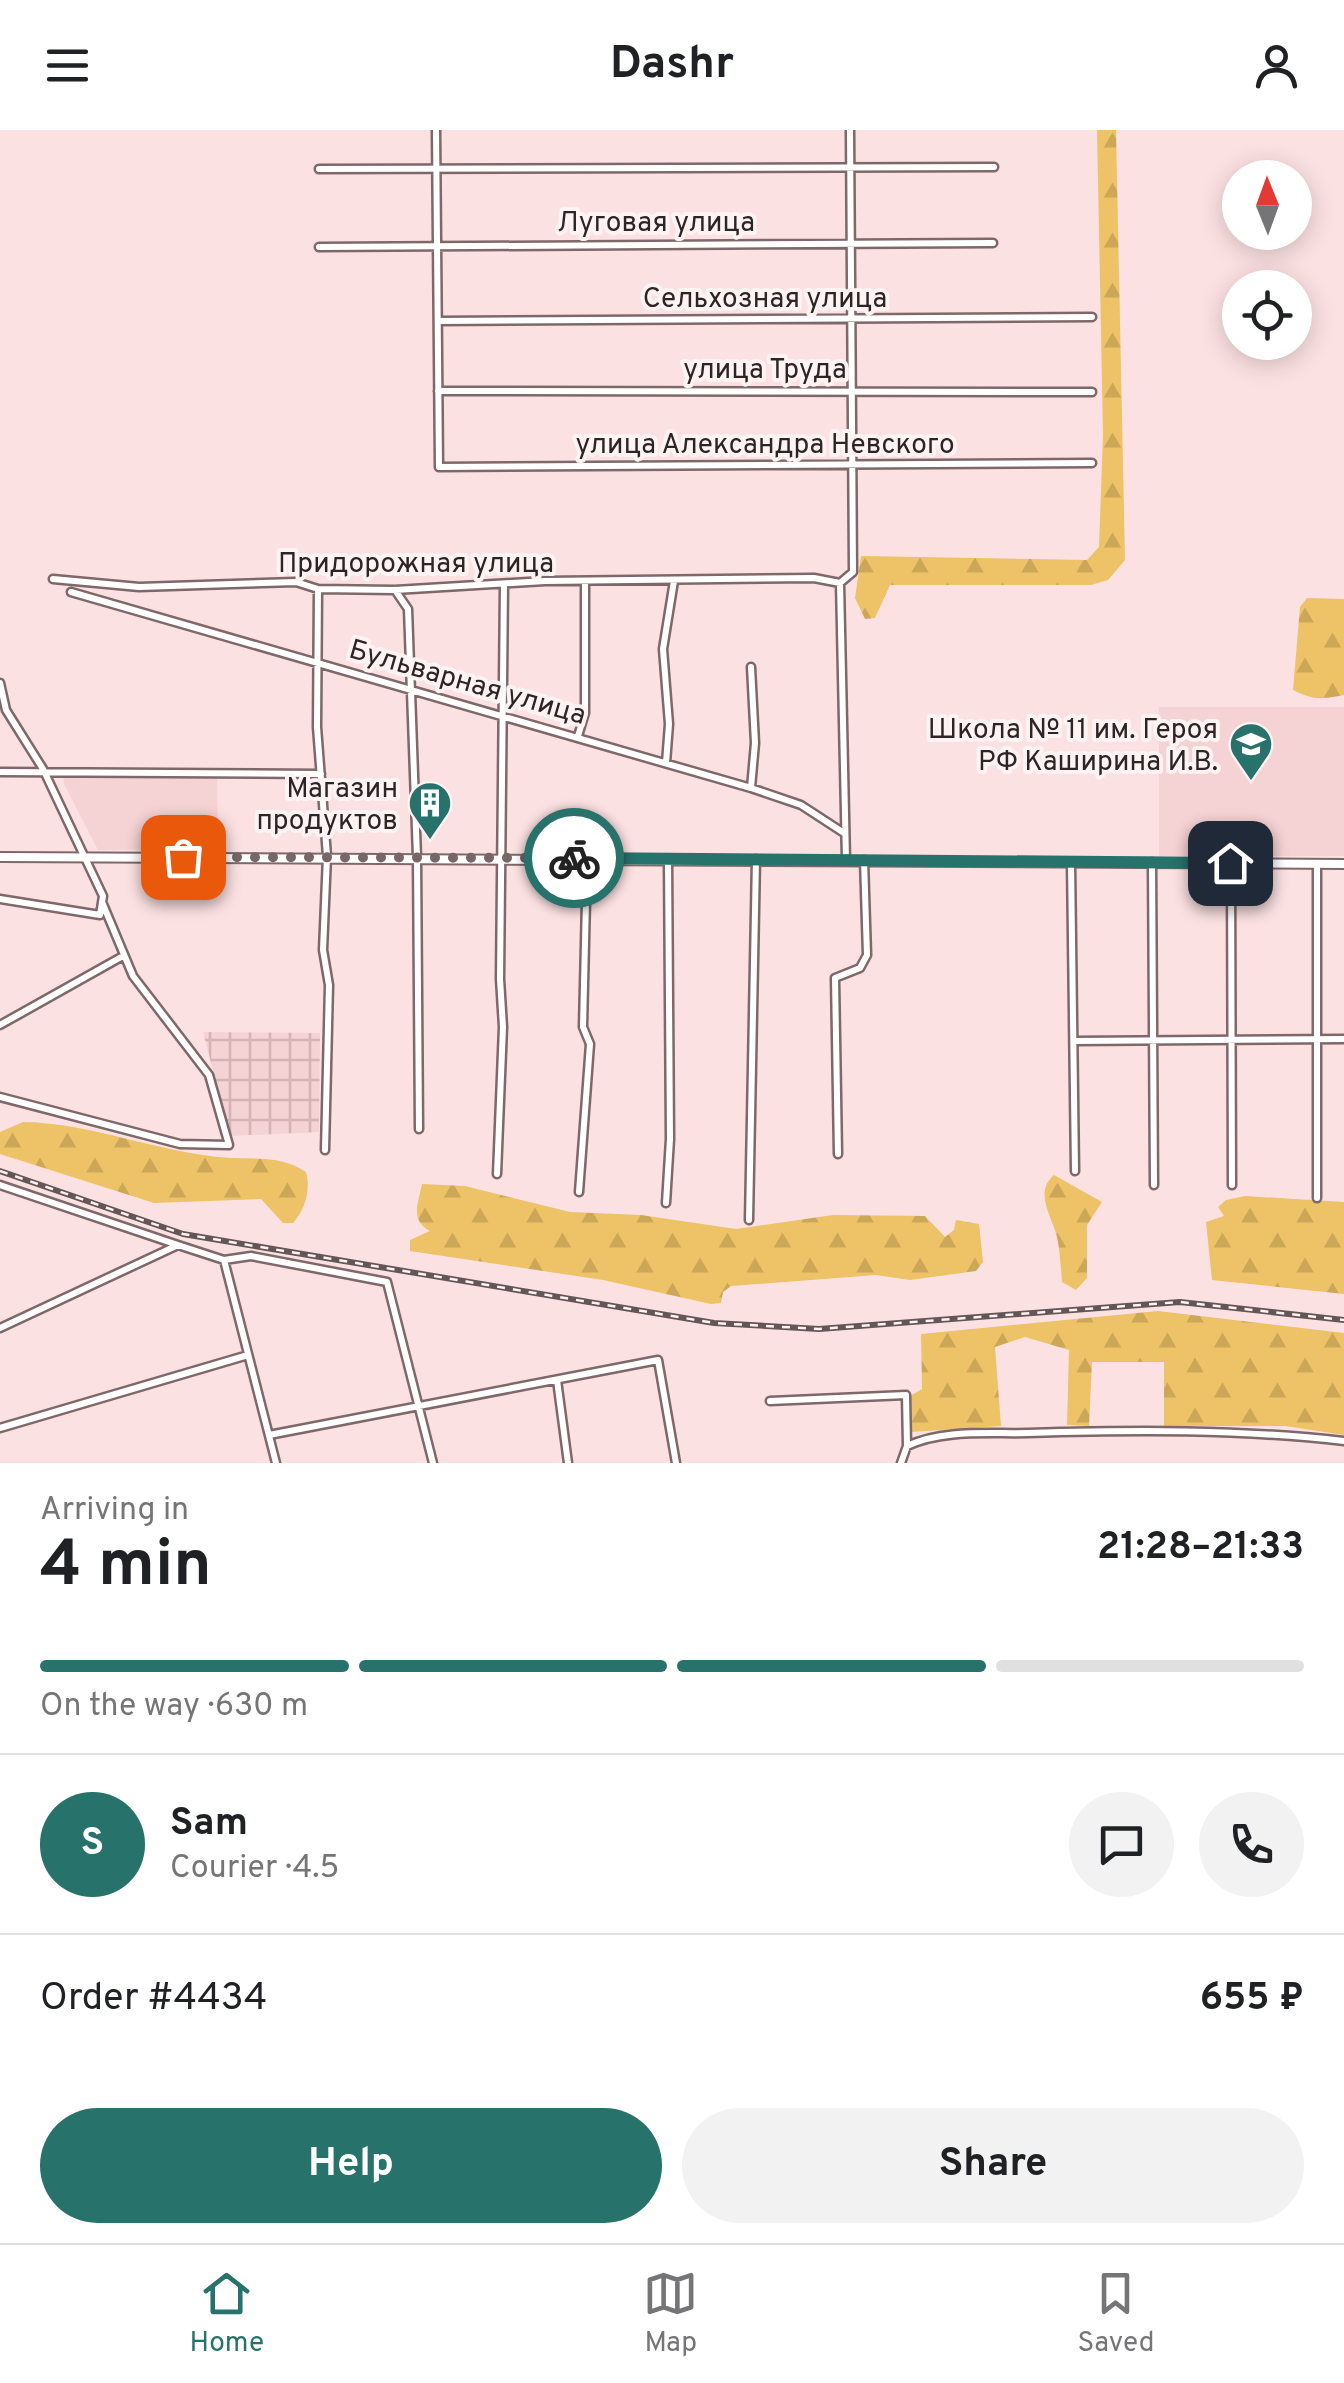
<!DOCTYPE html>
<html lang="en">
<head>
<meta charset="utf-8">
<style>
	:root { --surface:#fff; --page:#f2f2f2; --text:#202124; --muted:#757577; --line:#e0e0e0; --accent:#28726c }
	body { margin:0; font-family:Overpass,sans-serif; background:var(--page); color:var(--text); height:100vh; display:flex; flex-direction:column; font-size:38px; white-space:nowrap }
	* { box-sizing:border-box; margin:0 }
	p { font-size:32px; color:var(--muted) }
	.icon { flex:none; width:55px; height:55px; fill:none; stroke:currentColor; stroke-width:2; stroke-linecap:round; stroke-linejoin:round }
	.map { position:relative; height:1333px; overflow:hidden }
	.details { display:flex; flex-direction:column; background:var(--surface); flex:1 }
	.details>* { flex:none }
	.needle { width:65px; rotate:359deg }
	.buttons { position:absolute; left:1222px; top:30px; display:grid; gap:20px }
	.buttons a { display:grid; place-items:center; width:90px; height:90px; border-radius:50%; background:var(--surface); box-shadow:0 5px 25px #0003; font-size:50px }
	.pin { position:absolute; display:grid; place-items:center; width:85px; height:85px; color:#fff; margin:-42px; border-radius:20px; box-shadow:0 5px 15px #0006 }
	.courier { position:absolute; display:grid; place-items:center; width:100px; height:100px; margin:-50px; border:8px solid #28726c; border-radius:50%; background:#fff; color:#222; box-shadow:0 2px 12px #0007 }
	.headline em { font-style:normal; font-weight:700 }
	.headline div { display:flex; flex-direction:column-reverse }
	.headline { display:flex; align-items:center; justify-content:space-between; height:170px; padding:0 40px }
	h1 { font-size:65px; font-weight:700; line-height:75px }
	.bar { display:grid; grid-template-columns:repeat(4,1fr); gap:15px 10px; align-content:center; height:120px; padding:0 40px }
	.bar i { height:12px; border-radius:8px; background:var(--line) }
	.bar .current { background:var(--accent) }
	.bar p { grid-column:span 4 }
	.line { display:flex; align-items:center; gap:25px; padding:0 40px; border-top:2px solid var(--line) }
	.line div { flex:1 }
	.round { display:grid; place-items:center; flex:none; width:105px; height:105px; border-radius:52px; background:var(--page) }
	.cta { display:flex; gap:20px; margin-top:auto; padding:20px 40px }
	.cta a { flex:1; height:115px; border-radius:60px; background:var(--accent); color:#fff; font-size:40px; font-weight:700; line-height:115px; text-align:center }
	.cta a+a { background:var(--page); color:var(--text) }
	header { display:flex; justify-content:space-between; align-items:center; height:130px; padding:0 40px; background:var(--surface); font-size:45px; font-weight:700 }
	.menu { display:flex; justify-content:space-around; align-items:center; height:140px; border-top:2px solid var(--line); background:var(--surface); font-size:28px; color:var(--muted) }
	.menu a { display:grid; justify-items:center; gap:5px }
	.menu .current { color:var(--accent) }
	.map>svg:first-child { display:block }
	.built { fill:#f5d2d3 }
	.industrial { fill:url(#industrial-grid) }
	.forest { fill:url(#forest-firs) }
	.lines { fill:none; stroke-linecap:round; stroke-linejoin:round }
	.minor-casing { stroke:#7f6869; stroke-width:11 }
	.tertiary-casing { stroke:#7f6869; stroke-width:12 }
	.minor { stroke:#fff; stroke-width:6 }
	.tertiary { stroke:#fff; stroke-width:8 }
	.rail-casing { stroke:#645556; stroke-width:6 }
	.rail { stroke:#fef3f3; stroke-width:2.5; stroke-dasharray:8; stroke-linecap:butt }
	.done { stroke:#766667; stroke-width:10; stroke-dasharray:0 18 }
	.route { stroke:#28726c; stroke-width:12 }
	.labels { text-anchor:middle; stroke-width:8; stroke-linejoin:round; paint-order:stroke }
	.street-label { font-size:28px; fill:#2e2425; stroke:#fef3f3 }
	.poi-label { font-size:28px; fill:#2e2425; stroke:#fef3f3; text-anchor:end }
</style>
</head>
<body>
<header><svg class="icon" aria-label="menu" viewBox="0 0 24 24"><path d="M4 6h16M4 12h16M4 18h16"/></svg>Dashr<svg class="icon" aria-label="person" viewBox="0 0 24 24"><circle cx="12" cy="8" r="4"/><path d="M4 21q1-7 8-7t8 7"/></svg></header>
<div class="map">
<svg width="1344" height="1333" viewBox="0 0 1344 1333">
	<defs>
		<pattern id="industrial-grid" width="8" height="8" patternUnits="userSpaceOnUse" patternTransform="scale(2.5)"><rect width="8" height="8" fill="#f5d2d3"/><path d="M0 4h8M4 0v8" fill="none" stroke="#d2b4b5"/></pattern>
		<pattern id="forest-firs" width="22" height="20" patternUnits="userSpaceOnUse" patternTransform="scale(2.5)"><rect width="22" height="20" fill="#eec266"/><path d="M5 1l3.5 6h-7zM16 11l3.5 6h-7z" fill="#cca758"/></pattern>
	</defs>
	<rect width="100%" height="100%" fill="#fce1e2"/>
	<path class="built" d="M 1159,577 L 1344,577 L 1344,726 L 1159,726 Z
		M 63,643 L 217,645 L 218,719 L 98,720 L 64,654 Z"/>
	<path class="industrial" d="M 203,902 L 320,903 L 319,1002 L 230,1006 Z"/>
	<path class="forest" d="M 1097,0 L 1116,0 L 1125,430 L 1108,450 L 1091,455 L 890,455 L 875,488 L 865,489 L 855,468 L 861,426 L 1087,430 L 1099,417 L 1103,305 Z
		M 1307,468 L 1344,469 L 1344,565 C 1323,569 1314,571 1293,560 L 1300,477 Z
		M 23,992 C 94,993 160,1024 231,1028 C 258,1029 283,1026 306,1042 C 311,1059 305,1080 293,1093 L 283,1093 L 261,1069 L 154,1073 L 0,1024 L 0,1002 Z
		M 1054,1045 L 1102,1072 L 1087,1095 L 1087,1148 L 1076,1160 L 1062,1152 C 1061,1139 1060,1125 1058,1112 C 1055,1090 1032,1064 1054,1045 Z
		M 422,1054 L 465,1056 L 570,1082 L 641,1085 L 736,1099 L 833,1085 L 925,1086 L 945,1107 L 954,1100 L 956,1090 L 979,1094 L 983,1132 L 976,1141 L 910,1150 L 876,1145 L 731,1156 L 723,1162 L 721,1173 L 711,1174 L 603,1150 L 410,1121 L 410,1110 L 430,1101 C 410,1090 418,1074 422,1054 Z
		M 1245,1066 L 1344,1072 L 1344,1164 L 1212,1150 L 1206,1092 L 1224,1086 L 1218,1077 L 1226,1070 Z
		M 1158,1181 L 1344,1203 L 1344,1305 L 1285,1296 L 1164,1296 L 1164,1232 L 1092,1232 L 1089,1296 L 1067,1295 L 1069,1220 L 1025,1207 L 995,1217 L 1001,1296 L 911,1302 L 910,1266 L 922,1259 L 921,1204 Z"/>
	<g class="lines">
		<g class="minor-casing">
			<path id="minor" d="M 436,0 L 439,337 L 1092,333
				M 319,39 L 994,37
				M 319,117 L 993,113
				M 438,191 L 1092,187
				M 438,261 L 1092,262
				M 53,449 L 139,457 L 296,452 L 318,459 L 395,460 L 545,451 L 814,448 L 840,453
				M 840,453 L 853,442 L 850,0
				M 840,453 L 846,730
				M 318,459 L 317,597 L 327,726 L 323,820 L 329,855 L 325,1020
				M 395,460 L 408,479 L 417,727 L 419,999
				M 71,462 L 751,658 L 801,675 L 844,703
				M 751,537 L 755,613 L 751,658
				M 0,553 L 6,580 L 43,639 L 103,766 L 100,785 L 0,769
				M 578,606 L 585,583 L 585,454
				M 666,633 L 669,594 L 663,519 L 674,451
				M 0,642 L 321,644
				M 1071,732 L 1075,1041
				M 1152,732 L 1154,1055
				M 1231,733 L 1232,1055
				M 1317,734 L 1317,1068
				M 0,895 L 123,826
				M 1074,911 L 1344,909
				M 0,967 L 180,1014 L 229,1015 L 209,945 L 133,846 L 102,772
				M 838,1024 L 835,848 L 860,838 L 867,825 L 864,730
				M 497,1044 L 503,897 L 500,849 L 504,454
				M 0,1055 L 178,1115
				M 579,1062 L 590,914 L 583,897 L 587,728
				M 666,1073 L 670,1009 L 668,730
				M 749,1090 L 756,729
				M 224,1130 L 276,1333
				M 0,1198 L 178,1115 L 224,1130 L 251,1126 L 387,1152 L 433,1333
				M 557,1250 L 568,1333
				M 770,1271 L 906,1265 L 907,1316
				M 0,1298 L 248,1225
				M 269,1305 L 658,1230 L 676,1333
				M 901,1333 L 907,1316 C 943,1299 988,1304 1028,1303 C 1133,1300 1239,1299 1344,1311"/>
		</g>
		<g class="tertiary-casing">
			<path id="tertiary" d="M 0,727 L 1344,734"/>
		</g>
		<use href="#minor" class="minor"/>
		<use href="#tertiary" class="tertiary"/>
		<g class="rail-casing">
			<path id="rail" d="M 0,1041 L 183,1104 L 714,1193 L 819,1199 L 1180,1172 L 1344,1190"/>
		</g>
		<use href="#rail" class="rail"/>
	</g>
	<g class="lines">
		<path class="done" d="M 183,727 L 574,728"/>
		<path class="route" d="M 574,728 L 1230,733"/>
	</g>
	<defs>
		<g id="school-pin" transform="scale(2.25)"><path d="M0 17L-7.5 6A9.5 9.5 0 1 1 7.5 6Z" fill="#28726c" stroke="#fef3f3"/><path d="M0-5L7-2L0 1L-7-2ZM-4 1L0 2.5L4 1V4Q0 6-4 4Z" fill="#fff"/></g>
		<g id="building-pin" transform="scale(2.25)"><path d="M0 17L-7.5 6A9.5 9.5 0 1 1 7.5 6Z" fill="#28726c" stroke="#fef3f3"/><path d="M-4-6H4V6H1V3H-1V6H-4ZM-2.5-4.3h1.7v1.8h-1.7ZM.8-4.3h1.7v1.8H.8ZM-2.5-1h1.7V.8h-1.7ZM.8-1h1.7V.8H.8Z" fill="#fff"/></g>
	</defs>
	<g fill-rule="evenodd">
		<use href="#school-pin" x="1251" y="614"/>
		<use href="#building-pin" x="430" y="673"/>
	</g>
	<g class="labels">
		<g class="street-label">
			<text x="656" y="101">Луговая улица</text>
			<text x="765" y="177">Сельхозная улица</text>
			<text x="765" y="248">улица Труда</text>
			<text x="765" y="323">улица Александра Невского</text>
			<text x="416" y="442">Придорожная улица</text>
			<text transform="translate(468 551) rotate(16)" y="10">Бульварная улица</text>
		</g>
		<g class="poi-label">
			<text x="1218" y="608">Школа № 11 им. Героя<tspan x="1218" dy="32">РФ Каширина И.В.</tspan></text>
			<text x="398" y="667">Магазин<tspan x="398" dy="32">продуктов</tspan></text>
		</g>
	</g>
</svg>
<div class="buttons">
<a><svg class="needle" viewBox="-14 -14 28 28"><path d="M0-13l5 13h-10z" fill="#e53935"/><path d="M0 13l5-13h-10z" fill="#757577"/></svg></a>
<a><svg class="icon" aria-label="locate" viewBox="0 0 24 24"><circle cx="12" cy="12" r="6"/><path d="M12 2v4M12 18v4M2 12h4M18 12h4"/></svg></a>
</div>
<div class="pin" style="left:183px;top:727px;background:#ea580c"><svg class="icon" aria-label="bag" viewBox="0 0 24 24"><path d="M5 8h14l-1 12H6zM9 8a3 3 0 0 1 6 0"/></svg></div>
<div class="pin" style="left:1230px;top:733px;background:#1f2937"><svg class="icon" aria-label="home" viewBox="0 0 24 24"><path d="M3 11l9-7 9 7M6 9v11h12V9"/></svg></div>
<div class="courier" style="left:574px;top:728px"><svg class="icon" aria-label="bike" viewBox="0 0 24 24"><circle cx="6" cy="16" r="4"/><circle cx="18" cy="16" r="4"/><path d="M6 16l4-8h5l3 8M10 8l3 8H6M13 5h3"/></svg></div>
</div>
<section class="details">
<div class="headline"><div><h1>4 min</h1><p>Arriving in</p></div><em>21:28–21:33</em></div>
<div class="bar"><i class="current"></i><i class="current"></i><i class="current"></i><i></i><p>On the way · 630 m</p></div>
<div class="line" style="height:180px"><b class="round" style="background:var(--accent);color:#fff">S</b><div><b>Sam</b><p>Courier · 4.5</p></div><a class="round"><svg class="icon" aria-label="chat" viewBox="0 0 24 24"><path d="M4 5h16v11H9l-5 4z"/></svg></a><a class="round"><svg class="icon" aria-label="phone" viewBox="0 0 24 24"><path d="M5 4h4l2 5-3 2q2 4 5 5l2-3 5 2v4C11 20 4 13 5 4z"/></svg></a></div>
<div class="line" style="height:130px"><div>Order #4434</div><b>655 ₽</b></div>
<div class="cta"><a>Help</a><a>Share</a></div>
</section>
<nav class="menu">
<a class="current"><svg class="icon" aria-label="home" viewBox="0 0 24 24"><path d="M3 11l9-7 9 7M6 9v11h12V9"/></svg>Home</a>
<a><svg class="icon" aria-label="map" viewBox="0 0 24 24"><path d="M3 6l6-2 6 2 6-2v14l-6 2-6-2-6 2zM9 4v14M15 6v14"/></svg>Map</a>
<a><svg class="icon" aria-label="saved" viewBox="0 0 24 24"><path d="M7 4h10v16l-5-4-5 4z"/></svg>Saved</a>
</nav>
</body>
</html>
